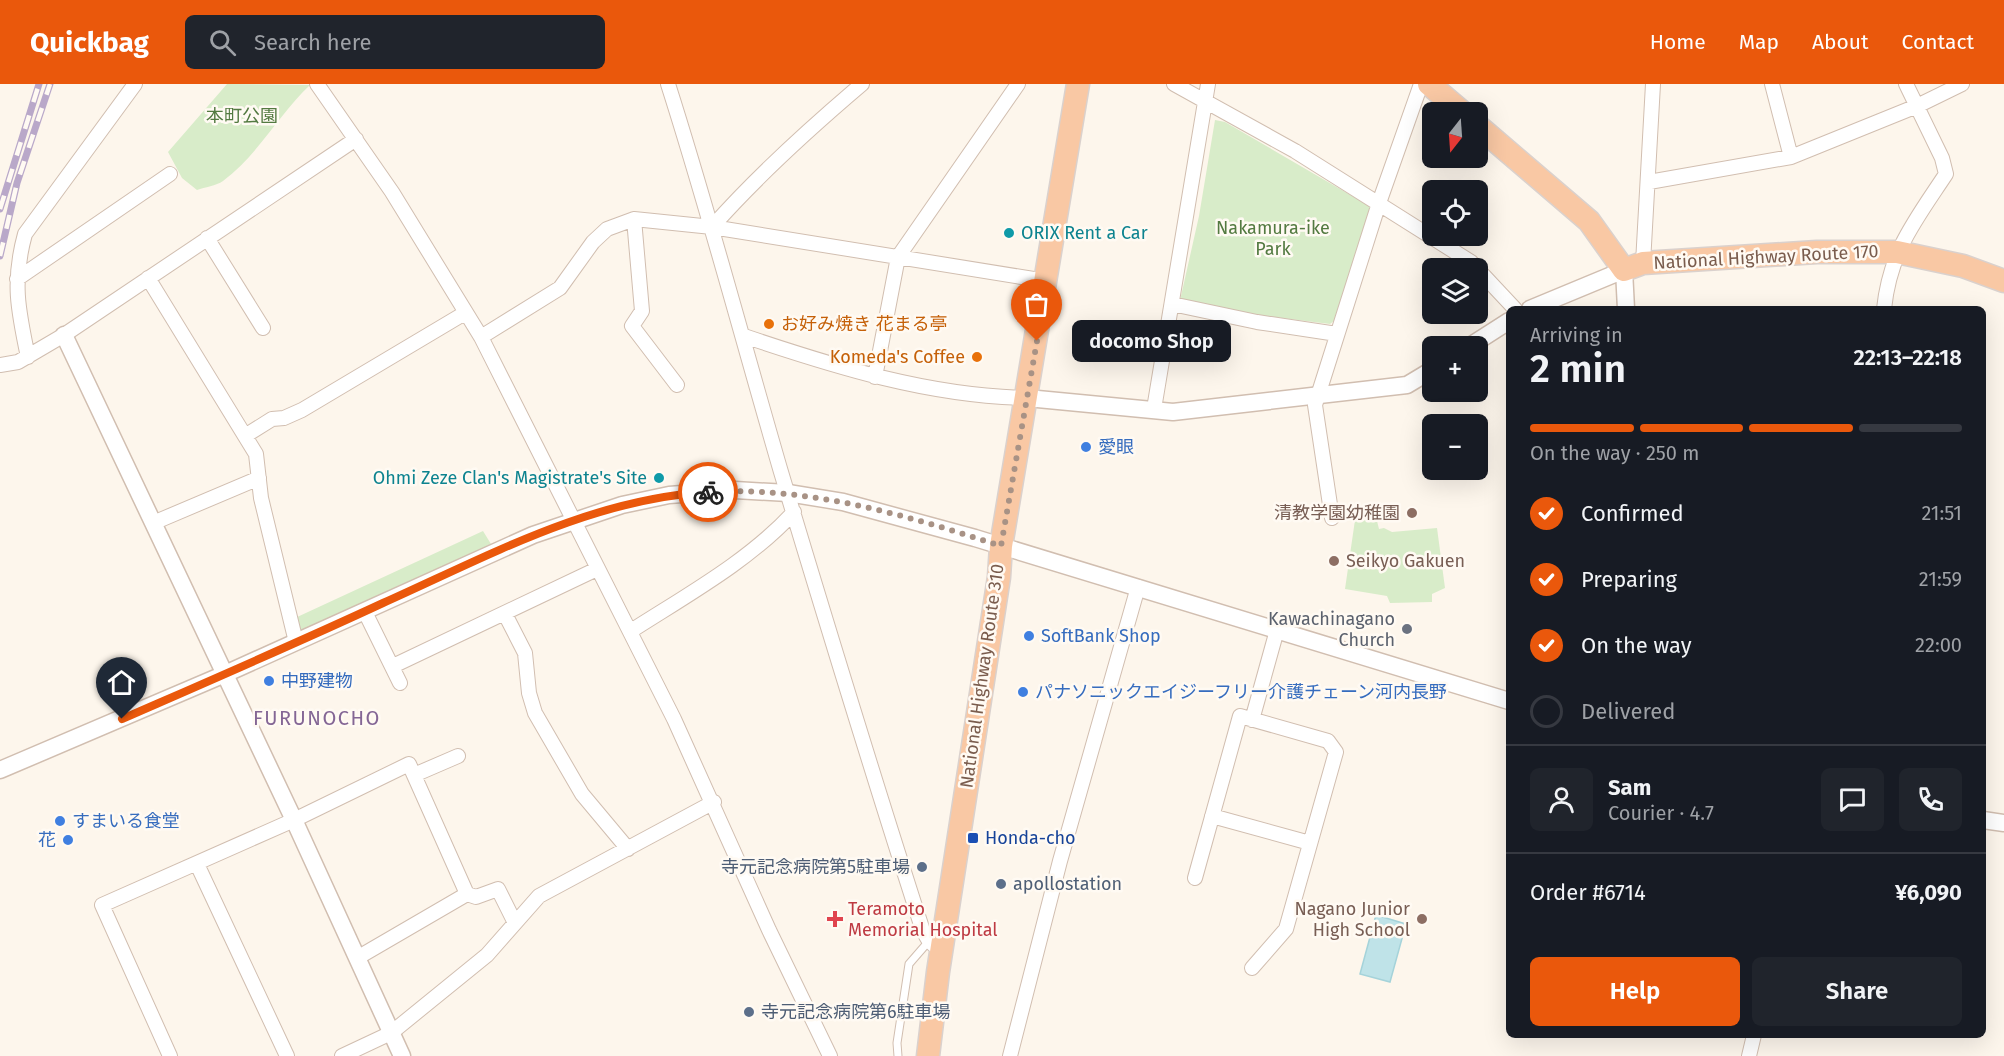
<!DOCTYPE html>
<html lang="en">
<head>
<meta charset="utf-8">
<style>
	:root { --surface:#171b24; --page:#20242c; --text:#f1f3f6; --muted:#9ea1a6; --line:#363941; --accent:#ea580c }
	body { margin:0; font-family:"Fira Sans","Noto Sans JP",sans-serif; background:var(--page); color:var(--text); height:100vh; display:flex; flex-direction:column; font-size:22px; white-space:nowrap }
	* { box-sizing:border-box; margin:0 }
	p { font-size:20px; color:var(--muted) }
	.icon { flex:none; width:33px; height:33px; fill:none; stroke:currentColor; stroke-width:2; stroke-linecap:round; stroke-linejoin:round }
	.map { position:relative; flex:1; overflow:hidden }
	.panel { position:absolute; left:1506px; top:222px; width:480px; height:732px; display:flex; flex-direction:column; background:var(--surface); border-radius:9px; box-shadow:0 6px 24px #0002 }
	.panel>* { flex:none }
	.needle { width:39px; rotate:197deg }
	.tools { position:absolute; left:1422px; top:18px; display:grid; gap:12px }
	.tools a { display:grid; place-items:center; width:66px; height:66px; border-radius:9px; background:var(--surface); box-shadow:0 6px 24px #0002; font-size:30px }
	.pin { position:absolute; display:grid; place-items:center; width:51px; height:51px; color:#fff; margin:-62px -26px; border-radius:50% 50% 50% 0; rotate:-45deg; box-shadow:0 0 6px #0007 }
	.pin .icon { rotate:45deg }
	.courier { position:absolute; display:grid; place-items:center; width:60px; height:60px; margin:-30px; border:4px solid #ea580c; border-radius:50%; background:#fff; color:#222; box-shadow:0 2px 8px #0007 }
	.bubble { position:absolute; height:42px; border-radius:9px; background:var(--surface); box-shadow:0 6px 24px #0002; font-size:20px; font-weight:600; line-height:42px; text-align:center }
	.headline em { font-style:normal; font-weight:600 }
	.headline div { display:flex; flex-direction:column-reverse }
	.headline { display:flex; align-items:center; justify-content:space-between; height:102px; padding:0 24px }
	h1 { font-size:39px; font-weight:600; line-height:45px }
	.bar { display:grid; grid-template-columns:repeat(4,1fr); gap:9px 6px; align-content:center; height:72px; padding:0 24px }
	.bar i { height:8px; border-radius:4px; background:var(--line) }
	.bar .selected { background:var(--accent) }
	.bar p { grid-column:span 4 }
	.line { display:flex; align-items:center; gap:15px; padding:0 24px; border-top:2px solid var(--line) }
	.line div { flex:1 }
	.round { display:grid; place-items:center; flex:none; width:63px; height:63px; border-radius:9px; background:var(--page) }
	ol { padding:0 24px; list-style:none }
	li { display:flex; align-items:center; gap:18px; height:66px }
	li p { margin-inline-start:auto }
	li .icon { padding:6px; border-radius:50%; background:var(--accent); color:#fff; stroke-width:4 }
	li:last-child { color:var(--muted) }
	li i { width:33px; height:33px; border:3px solid var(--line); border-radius:50% }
	.action { display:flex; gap:12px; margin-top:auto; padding:12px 24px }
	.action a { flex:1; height:69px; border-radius:9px; background:var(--accent); color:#fff; font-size:24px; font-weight:600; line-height:69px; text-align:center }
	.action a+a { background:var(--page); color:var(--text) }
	header { display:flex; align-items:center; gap:36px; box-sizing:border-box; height:84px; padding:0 30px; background:var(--accent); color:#fff }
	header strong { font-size:28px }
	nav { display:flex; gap:33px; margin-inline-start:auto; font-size:21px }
	.search { width:420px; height:54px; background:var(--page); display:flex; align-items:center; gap:15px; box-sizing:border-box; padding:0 21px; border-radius:9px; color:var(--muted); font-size:22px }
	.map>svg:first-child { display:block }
	.green { fill:#d8ecc9 }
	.water { fill:#bfe3e8; stroke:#a5d3da; stroke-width:1.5 }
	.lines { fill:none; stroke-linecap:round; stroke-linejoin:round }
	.service-casing { stroke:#d1beb0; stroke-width:9 }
	.minor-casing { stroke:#d1beb0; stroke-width:16 }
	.tertiary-casing { stroke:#d1beb0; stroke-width:19 }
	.trunk-casing { stroke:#dad1cd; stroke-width:25 }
	.service { stroke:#fff; stroke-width:7 }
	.minor { stroke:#fff; stroke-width:14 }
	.tertiary { stroke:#fff; stroke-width:16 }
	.trunk { stroke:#f9c8a4; stroke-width:22 }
	.rail-casing { stroke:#b9a8c9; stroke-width:7 }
	.rail { stroke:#fffaf3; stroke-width:4.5; stroke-dasharray:14; stroke-linecap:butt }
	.done { stroke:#a89285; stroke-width:6; stroke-dasharray:0 10.8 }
	.route { stroke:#ea580c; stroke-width:8 }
	.culture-dot { fill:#0f9aa8; stroke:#fffaf3; stroke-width:2 }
	.food-dot { fill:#e8710a; stroke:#fffaf3; stroke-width:2 }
	.shop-dot { fill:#3f7fe0; stroke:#fffaf3; stroke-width:2 }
	.education-dot { fill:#8d6e63; stroke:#fffaf3; stroke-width:2 }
	.worship-dot { fill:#6b7280; stroke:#fffaf3; stroke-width:2 }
	.transit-dot { fill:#1a4fb4; stroke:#fffaf3; stroke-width:2 }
	.service-dot { fill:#5c6f8a; stroke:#fffaf3; stroke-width:2 }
	.health-dot { fill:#e0444e; stroke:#fffaf3; stroke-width:2 }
	.labels { text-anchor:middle; stroke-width:5; stroke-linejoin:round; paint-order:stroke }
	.park-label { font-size:18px; fill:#537a41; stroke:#fffaf3 }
	.culture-label { font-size:18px; fill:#0d838f; stroke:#fffaf3; text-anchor:start }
	.street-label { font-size:18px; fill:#7a5c4d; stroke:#fffaf3 }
	.food-label { font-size:18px; fill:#c56008; stroke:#fffaf3; text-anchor:start }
	.shop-label { font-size:18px; fill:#366cbe; stroke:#fffaf3; text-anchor:start }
	.education-label { font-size:18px; fill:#785e54; stroke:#fffaf3; text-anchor:end }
	.worship-label { font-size:18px; fill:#5b616d; stroke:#fffaf3; text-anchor:end }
	.transit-label { font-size:18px; fill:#164399; stroke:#fffaf3; text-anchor:start }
	.service-label { font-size:18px; fill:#4e5e75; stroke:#fffaf3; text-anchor:start }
	.health-label { font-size:18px; fill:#be3a42; stroke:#fffaf3; text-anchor:start }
	.neighbourhood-label { font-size:20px; letter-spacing:1.5px; fill:#846695; stroke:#fffaf3 }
</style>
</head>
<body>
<header>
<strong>Quickbag</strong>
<div class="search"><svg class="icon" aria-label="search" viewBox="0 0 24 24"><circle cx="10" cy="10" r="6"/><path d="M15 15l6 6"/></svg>Search here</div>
<nav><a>Home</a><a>Map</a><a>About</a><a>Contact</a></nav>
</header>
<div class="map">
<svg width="2004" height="972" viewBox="0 0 2004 972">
	<rect width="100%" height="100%" fill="#fdf6ec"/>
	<path class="green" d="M 227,0 L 310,1 C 279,30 258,71 223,97 C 216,102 205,103 197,106 L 182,94 L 168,68 Z
		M 1215,36 L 1225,38 L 1371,123 L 1335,236 L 1330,240 L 1179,221 L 1199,132 Z
		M 1355,436 L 1377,437 L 1379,445 L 1384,444 L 1392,448 L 1437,444 L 1445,504 L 1432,510 L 1432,518 L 1390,519 L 1387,512 L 1345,505 Z
		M 483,447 L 491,460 L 302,555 L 295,534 Z"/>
	<path class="water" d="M 1376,831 L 1406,840 L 1390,898 L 1360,890 Z"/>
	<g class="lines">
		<g class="service-casing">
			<path id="service" d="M 898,972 L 897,959 L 909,880 L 929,857"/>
		</g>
		<g class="minor-casing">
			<path id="minor" d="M 317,0 L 392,108 L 481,253 L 674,635 L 769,846 L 830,972
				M 668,0 C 709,128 743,258 781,388 C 827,541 874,695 923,847 L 929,857 L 941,867
				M 1174,0 L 1295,67 L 1471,178 L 1515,225
				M 1772,0 L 1791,73
				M 1649,98 L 1791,73 L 1917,22 L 1962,0
				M 634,135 L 642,227 L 632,242 L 677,301
				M 712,143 C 758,91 809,45 862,0
				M 207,154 L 263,244
				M 1643,179 L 1653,0
				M 148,194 L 256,370 L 261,414 L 296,558
				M 17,195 L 170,90
				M 1172,220 L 1257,238 L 1337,250
				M 1884,225 C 1890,167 1915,137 1946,90 L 1942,74 L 1906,0
				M 744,252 C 836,283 929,312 1027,314
				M 481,253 L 560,204 L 593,158 L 607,145 L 634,135 L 712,143 L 1046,197
				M 28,273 C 18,226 12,197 25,150 L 135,0
				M 0,281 L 18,278 L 64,251 L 356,55
				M 875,293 L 898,173 L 1018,0
				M 1154,325 L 1208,0
				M 245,352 L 272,335 L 284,334 L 302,326 L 465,229
				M 1332,434 L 1315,321 L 1379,119 L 1421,0
				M 153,439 L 259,394
				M 365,528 L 400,599
				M 505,530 L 525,569 L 529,609 L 535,629 L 582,710 L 628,765
				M 631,547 C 687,511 749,477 794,428
				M 393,582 L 597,485
				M 1252,636 L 1277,546
				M 414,691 L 458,672
				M 1212,732 L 1310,759
				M 197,780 L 287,972
				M 1195,794 L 1240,632 L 1328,657 L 1336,668 L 1286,845 L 1252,884
				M 467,810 L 476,813 L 498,805 L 515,839
				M 170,972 L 102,821 L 294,736 L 409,680 L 467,810 L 357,874
				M 342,972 L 391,949 L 487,871 L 539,812 L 714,718
				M 1010,972 L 1060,777 L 1138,503
				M 1749,972 L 1754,951"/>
		</g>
		<g class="tertiary-casing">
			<path id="tertiary" d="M 1530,225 L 1624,186 L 1626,225
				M 64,251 L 294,736 L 402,972
				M 1470,262 L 1509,237
				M 1027,314 L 1173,328 L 1407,301 L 1432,286
				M 0,686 L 225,590 L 533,451 L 622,421 L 669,411 L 735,406 L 788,409 L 843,418 L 975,454 L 1509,617
				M 1983,736 L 2004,739"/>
		</g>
		<g class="trunk-casing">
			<path id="trunk" d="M 1429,0 L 1462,28
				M 1478,42 L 1589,137 L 1624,186 L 1643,179 L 1817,168 L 1897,168 L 1963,182 L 2004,197
				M 928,972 L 938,888 L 999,493 L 1001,462 L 1078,0"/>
		</g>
		<use href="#service" class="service"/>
		<use href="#minor" class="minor"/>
		<use href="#tertiary" class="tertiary"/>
		<use href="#trunk" class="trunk"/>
		<g class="rail-casing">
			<path id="rail" d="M 0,125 L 39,0
				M 0,172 L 17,99 L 50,0"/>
		</g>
		<use href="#rail" class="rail"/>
	</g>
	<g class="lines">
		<path class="done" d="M 708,408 C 808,402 906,431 1001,462 L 1037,257"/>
		<path class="route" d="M 122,635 C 209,597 297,559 383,519 C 488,472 591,415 708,408"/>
	</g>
	<g class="culture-dot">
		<circle cx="1009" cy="149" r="6"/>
		<circle cx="659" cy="394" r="6"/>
	</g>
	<g class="food-dot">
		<circle cx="769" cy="240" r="6"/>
		<circle cx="977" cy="273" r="6"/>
	</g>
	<g class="shop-dot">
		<circle cx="1086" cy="363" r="6"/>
		<circle cx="1029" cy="552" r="6"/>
		<circle cx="269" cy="597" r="6"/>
		<circle cx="1023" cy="608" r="6"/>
		<circle cx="60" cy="737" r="6"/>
		<circle cx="68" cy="756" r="6"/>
	</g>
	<g class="education-dot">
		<circle cx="1412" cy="429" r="6"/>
		<circle cx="1334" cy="477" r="6"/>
		<circle cx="1422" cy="835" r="6"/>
	</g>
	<circle class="worship-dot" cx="1407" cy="545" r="6"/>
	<rect class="transit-dot" x="967" y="748" width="12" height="12" rx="3"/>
	<g class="service-dot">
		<circle cx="922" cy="783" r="6"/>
		<circle cx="1001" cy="800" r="6"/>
		<circle cx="749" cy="928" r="6"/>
	</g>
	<path class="health-dot" d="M832 826h6v6h6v6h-6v6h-6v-6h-6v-6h6z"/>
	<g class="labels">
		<g class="park-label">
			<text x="242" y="38">本町公園</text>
			<text x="1273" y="150">Nakamura-ike<tspan x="1273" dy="21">Park</tspan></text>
		</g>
		<g class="culture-label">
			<text x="1021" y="155">ORIX Rent a Car</text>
			<text x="647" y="400" text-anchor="end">Ohmi Zeze Clan's Magistrate's Site</text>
		</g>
		<g class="street-label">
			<text transform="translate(1766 173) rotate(-3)" y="6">National Highway Route 170</text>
			<text transform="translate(982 592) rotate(-82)" y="6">National Highway Route 310</text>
		</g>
		<g class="food-label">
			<text x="781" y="246">お好み焼き 花まる亭</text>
			<text x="965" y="279" text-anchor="end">Komeda's Coffee</text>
		</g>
		<g class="shop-label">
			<text x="1098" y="369">愛眼</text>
			<text x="1041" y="558">SoftBank Shop</text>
			<text x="281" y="603">中野建物</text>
			<text x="1035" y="614">パナソニックエイジーフリー介護チェーン河内長野</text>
			<text x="72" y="743">すまいる食堂</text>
			<text x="56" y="762" text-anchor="end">花</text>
		</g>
		<g class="education-label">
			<text x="1400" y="435">清教学園幼稚園</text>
			<text x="1346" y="483" text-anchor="start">Seikyo Gakuen</text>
			<text x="1410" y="831">Nagano Junior<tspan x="1410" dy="21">High School</tspan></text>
		</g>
		<g class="worship-label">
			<text x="1395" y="541">Kawachinagano<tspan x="1395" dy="21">Church</tspan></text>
		</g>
		<g class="transit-label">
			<text x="985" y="760">Honda-cho</text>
		</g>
		<g class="service-label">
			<text x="910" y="789" text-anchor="end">寺元記念病院第5駐車場</text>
			<text x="1013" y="806">apollostation</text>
			<text x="761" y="934">寺元記念病院第6駐車場</text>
		</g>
		<g class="health-label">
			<text x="848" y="831">Teramoto<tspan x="848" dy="21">Memorial Hospital</tspan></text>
		</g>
		<g class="neighbourhood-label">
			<text x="317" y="641">FURUNOCHO</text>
		</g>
	</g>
</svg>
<div class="tools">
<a><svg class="needle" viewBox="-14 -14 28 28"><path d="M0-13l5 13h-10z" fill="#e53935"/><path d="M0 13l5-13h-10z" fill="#9ea1a6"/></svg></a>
<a><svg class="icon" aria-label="locate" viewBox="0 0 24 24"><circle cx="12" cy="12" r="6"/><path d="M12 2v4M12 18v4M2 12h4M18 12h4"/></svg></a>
<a><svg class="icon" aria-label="layers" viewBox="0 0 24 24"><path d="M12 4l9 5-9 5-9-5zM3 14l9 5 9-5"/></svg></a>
<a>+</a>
<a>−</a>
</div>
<div class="pin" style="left:1037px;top:257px;background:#ea580c"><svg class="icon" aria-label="bag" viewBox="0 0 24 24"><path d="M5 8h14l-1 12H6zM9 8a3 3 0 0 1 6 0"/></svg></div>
<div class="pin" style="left:122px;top:635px;background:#1f2937"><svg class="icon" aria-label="home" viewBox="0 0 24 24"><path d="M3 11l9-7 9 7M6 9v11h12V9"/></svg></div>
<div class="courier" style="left:708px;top:408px"><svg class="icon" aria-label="bike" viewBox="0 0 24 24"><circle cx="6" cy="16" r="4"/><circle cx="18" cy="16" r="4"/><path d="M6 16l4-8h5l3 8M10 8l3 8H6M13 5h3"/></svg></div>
<div class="bubble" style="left:1072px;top:236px;width:159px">docomo Shop</div>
<section class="panel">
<div class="headline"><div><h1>2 min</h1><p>Arriving in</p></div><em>22:13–22:18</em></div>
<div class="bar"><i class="selected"></i><i class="selected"></i><i class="selected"></i><i></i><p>On the way · 250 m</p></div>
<ol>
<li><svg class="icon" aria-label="check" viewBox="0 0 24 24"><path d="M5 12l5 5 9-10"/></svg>Confirmed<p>21:51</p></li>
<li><svg class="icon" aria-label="check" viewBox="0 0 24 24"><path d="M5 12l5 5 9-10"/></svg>Preparing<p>21:59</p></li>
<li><svg class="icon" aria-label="check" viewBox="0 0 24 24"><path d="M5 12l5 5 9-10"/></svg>On the way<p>22:00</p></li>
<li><i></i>Delivered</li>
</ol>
<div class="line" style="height:108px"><a class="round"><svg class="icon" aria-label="person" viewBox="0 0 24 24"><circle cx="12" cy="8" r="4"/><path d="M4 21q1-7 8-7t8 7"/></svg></a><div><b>Sam</b><p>Courier · 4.7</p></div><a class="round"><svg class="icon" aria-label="chat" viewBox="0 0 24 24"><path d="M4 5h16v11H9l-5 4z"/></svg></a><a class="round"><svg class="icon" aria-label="phone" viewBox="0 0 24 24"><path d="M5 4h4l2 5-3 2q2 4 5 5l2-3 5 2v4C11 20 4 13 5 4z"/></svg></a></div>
<div class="line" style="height:78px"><div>Order #6714</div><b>¥6,090</b></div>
<div class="action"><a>Help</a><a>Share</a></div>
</section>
</div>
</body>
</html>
